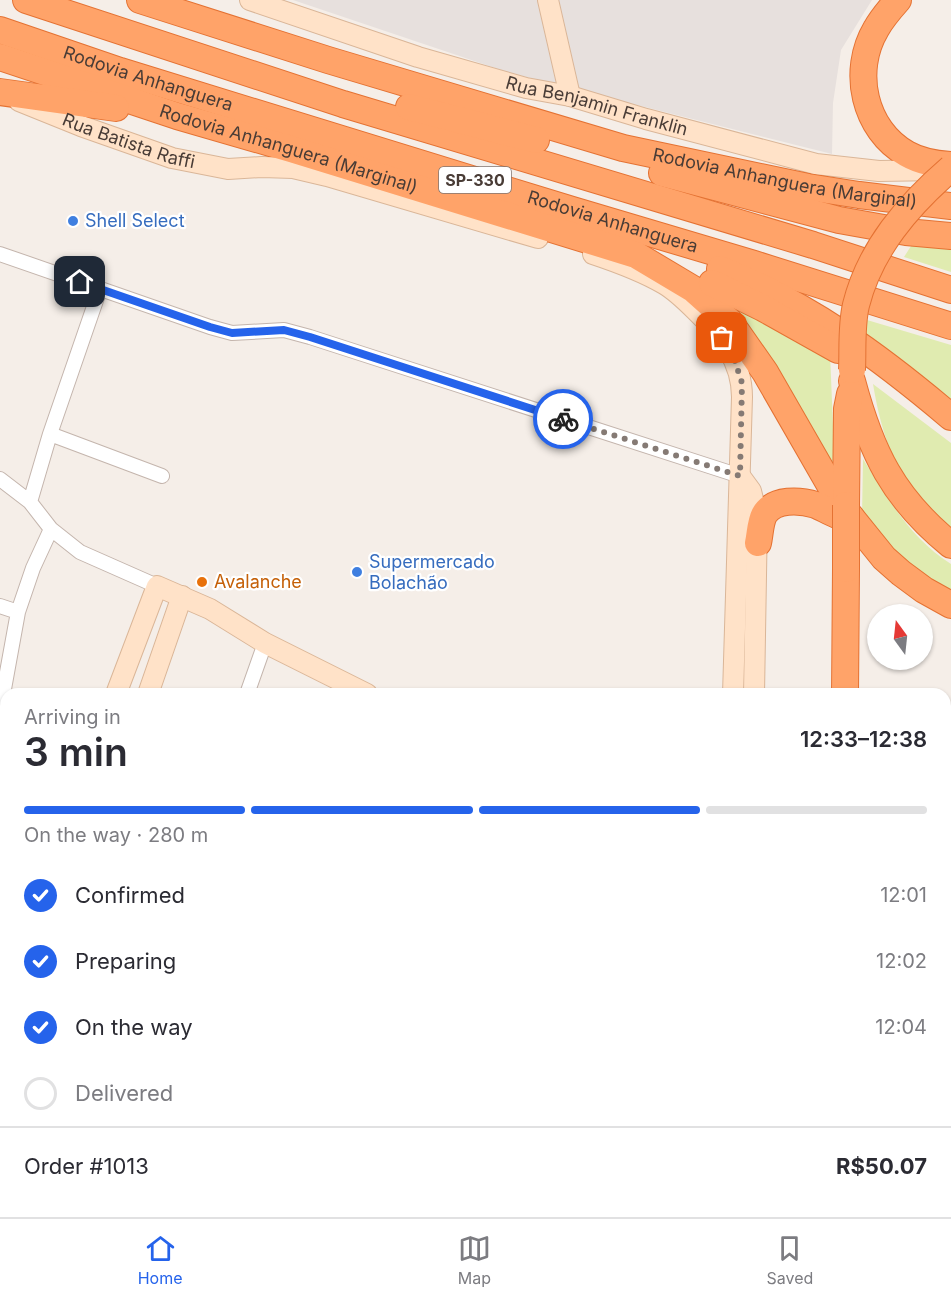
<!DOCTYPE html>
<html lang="en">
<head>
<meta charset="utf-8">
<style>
	:root { --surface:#fff; --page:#f7f7f7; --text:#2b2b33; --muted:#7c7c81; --line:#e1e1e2; --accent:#2563eb }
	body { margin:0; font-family:Inter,sans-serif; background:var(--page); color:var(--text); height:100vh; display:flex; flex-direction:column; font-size:22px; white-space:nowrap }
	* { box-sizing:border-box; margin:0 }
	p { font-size:20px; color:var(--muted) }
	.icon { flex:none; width:33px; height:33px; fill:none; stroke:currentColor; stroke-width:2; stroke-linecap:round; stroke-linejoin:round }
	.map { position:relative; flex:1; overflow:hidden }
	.side { position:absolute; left:0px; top:688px; width:951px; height:530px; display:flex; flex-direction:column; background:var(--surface); border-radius:18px 18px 0 0; box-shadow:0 2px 4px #0004 }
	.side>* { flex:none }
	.needle { width:39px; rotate:345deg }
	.buttons { position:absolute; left:867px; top:604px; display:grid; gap:12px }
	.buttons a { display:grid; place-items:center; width:66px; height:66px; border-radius:50%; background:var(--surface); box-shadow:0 2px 4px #0004; font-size:30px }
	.pin { position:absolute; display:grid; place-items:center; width:51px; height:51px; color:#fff; margin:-26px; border-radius:12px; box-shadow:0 3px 9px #0006 }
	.courier { position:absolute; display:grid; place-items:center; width:60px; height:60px; margin:-30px; border:4px solid #2563eb; border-radius:50%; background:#fff; color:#222; box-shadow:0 2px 8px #0007 }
	.head em { font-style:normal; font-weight:600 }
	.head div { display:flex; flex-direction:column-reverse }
	.head { display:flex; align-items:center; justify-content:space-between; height:102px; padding:0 24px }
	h1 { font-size:39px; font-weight:600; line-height:45px }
	.bar { display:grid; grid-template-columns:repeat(4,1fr); gap:9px 6px; align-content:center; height:72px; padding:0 24px }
	.bar i { height:8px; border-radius:4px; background:var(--line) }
	.bar .current { background:var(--accent) }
	.bar p { grid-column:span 4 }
	.line { display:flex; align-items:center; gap:15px; padding:0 24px; border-top:2px solid var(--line) }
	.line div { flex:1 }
	ol { padding:0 24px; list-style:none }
	li { display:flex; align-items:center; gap:18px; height:66px }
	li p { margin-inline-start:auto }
	li .icon { padding:6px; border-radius:50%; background:var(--accent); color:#fff; stroke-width:4 }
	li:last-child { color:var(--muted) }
	li i { width:33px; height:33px; border:3px solid var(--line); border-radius:50% }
	.tabs { display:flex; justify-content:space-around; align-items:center; height:84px; border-top:2px solid var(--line); background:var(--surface); font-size:16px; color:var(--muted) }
	.tabs a { display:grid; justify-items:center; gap:3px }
	.tabs .current { color:var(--accent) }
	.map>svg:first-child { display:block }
	.industrial { fill:#e7e0dd }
	.green { fill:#e0ebb0 }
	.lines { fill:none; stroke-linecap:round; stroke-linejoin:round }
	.street-casing { stroke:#c4b5ad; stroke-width:16 }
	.secondary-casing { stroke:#dab698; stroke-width:22 }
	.highway-casing { stroke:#e47233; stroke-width:28 }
	.street { stroke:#fff; stroke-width:14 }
	.secondary { stroke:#ffe2c8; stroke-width:20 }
	.highway { stroke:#ffa369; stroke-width:26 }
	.highway-bridge-casing { stroke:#e47233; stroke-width:28; stroke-linecap:butt }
	.highway-bridge { stroke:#ffa369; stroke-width:26 }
	.done { stroke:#857a74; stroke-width:6; stroke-dasharray:0 10.8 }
	.route { stroke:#2563eb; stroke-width:8 }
	.shop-dot { fill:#3f7fe0; stroke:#fff; stroke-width:2 }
	.food-dot { fill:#e8710a; stroke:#fff; stroke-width:2 }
	.labels { text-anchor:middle; stroke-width:4.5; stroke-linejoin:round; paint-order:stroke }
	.shield { fill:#fff; stroke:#807672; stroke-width:1.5 }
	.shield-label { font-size:16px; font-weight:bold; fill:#493c36 }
	.street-label { font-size:18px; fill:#493c36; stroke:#fff }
	.shop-label { font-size:18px; fill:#366cbe; stroke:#fff; text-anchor:start }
	.food-label { font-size:18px; fill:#c56008; stroke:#fff; text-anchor:start }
</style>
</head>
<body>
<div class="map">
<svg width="951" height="1217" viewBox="0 0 951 1217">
	<rect width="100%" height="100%" fill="#f5eee8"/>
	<path class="industrial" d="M 293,0 L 872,0 L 841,50 L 833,103 L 832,154 L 510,73 Z"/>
	<path class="green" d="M 913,243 L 951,246 L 951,272 L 904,257 Z
		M 728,303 L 830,353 L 835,474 Z
		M 867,320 L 951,345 L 951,407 L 865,341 Z
		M 873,384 L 951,443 L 951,532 C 938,518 922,504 911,488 C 889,458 879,420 873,384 Z
		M 863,459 C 888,499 911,539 951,564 L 951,592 L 916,573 L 884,546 L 862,517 Z"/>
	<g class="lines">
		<g class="street-casing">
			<path id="street" d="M 0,254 L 210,327 L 232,333 L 284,330 L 310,337 L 740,476
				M 50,434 L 162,476
				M 0,479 L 30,502 L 51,529 L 80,552 L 157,586
				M 30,502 L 50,434 L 100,289
				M 0,606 L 18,612
				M 247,694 L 265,643
				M 0,711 L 18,612 L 33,568 L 51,529
				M 0,724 L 6,726
				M 155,1212 L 169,1217
				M 538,1212 L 553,1217
				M 142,1217 L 143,1212
				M 303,1217 L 304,1212
				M 406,1217 L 408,1212
				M 507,1217 L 508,1212
				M 948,1217 L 951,1212"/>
		</g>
		<g class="secondary-casing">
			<g id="secondary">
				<path id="s1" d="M 250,0 L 418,57 L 526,88 L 570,96 L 646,119 L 816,164 L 879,171 L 939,170"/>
				<path d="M 548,0 L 570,96"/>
				<path id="s2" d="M 19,101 L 81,126 L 172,158 L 228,169 L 262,167 L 293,168 L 327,176 L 538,238"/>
				<path d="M 593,254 C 617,262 642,271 664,284 C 676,291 686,301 696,311 C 721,335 742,361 742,397 L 733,694"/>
				<path d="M 740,476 L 751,491 L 757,516 L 754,694"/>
				<path d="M 116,694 L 157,586 L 210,609 L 265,643 L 367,694"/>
				<path d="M 148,694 L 182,596"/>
				<path d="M 945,969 L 951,972"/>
				<path d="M 72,1212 L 73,1217"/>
				<path d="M 2,1217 L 6,1210"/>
				<path d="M 642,1217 L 644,1212"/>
			</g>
		</g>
		<g class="highway-casing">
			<g id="highway">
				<path d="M 26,0 L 343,104 L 813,245 L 951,290"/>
				<path id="s3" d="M 140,0 L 328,60 L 623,148 L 808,187 L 859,195 L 951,206"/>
				<path d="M 898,0 C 890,9 882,18 876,29 C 851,71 864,130 907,154 C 921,162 935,164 951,165"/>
				<path id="s4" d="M 0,30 L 120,71 L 572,210 L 754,264 L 951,326"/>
				<path id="s5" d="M 0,57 L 177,116 L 291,149 L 636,255 L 693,289 L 730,322 L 765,372 L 842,506 L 884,558 L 901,573 L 924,590 L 951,605"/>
				<path d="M 0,92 L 116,108"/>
				<path d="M 409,107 L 536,140"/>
				<path d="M 662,173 L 839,220 L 906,232 L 951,236"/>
				<path d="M 720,269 C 808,304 879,356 951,417"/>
				<path d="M 712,283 L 763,308 L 838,350"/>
				<path d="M 852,381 C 871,452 893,498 951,545"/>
				<path d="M 846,505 L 847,409 L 850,394"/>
				<path d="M 758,543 C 760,534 760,523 764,515 C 774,498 800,500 816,505 C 828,510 837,518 851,517"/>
				<path d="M 845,694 L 846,569"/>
			</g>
		</g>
		<use href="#street" class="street"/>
		<use href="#secondary" class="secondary"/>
		<use href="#highway" class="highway"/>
		<g class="highway-bridge-casing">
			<path id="highway-bridge" d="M 852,370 C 853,349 851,326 856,305 C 870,249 908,205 951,168
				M 846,505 L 846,569"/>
		</g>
		<use href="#highway-bridge" class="highway-bridge"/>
	</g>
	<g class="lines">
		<path class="done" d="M 563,419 L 740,476 L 742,383 L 733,355 L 722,338"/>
		<path class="route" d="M 80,282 L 210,327 L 232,333 L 284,330 L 310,337 L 563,419"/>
	</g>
	<g class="shop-dot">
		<circle cx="73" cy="221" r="6"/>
		<circle cx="357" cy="572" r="6"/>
	</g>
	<circle class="food-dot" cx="202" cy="582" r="6"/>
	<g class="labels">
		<rect class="shield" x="439" y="167" width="72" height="26" rx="4.5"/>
		<g class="shield-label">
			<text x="475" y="186">SP-330</text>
		</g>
		<g class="street-label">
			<text dy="6" stroke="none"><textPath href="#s4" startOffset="156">Rodovia Anhanguera</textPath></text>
			<text dy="6" stroke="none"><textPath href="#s1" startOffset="363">Rua Benjamin Franklin</textPath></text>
			<text dy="6" stroke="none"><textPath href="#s2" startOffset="117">Rua Batista Raffi</textPath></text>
			<text dy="6" stroke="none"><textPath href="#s5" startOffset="303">Rodovia Anhanguera (Marginal)</textPath></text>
			<text dy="6" stroke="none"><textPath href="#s3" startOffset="670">Rodovia Anhanguera (Marginal)</textPath></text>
			<text dy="6" stroke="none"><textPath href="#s4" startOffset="642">Rodovia Anhanguera</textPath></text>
		</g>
		<g class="shop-label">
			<text x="85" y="227">Shell Select</text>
			<text x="369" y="568">Supermercado<tspan x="369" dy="21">Bolachão</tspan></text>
		</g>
		<g class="food-label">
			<text x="214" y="588">Avalanche</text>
		</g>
	</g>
</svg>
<div class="buttons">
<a><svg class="needle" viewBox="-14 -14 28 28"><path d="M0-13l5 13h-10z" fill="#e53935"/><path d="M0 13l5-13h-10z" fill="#7c7c81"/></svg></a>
</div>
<div class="pin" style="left:722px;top:338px;background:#ea580c"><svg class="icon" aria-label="bag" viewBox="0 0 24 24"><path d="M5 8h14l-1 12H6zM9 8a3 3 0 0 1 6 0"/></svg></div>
<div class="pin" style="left:80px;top:282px;background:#1f2937"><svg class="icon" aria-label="home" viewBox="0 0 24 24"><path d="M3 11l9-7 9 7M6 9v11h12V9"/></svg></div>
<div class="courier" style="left:563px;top:419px"><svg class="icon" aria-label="bike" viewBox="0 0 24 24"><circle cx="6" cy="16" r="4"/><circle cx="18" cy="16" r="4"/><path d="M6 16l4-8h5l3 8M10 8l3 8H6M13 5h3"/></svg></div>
<section class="side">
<div class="head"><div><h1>3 min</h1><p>Arriving in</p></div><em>12:33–12:38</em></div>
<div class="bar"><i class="current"></i><i class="current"></i><i class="current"></i><i></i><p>On the way · 280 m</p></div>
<ol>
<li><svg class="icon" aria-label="check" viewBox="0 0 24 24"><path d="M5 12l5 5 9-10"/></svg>Confirmed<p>12:01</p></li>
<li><svg class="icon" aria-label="check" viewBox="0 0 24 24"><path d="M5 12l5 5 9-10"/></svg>Preparing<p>12:02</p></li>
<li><svg class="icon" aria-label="check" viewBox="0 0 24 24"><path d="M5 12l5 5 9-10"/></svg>On the way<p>12:04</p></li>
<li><i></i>Delivered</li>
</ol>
<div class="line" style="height:78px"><div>Order #1013</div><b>R$50.07</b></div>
</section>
</div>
<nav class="tabs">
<a class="current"><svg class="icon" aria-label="home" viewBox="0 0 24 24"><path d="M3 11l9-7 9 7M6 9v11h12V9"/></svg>Home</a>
<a><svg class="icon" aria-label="map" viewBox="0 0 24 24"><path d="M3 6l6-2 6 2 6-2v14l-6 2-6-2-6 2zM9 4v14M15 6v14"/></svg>Map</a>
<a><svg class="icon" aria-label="saved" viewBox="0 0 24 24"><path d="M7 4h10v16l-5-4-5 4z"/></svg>Saved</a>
</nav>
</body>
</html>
